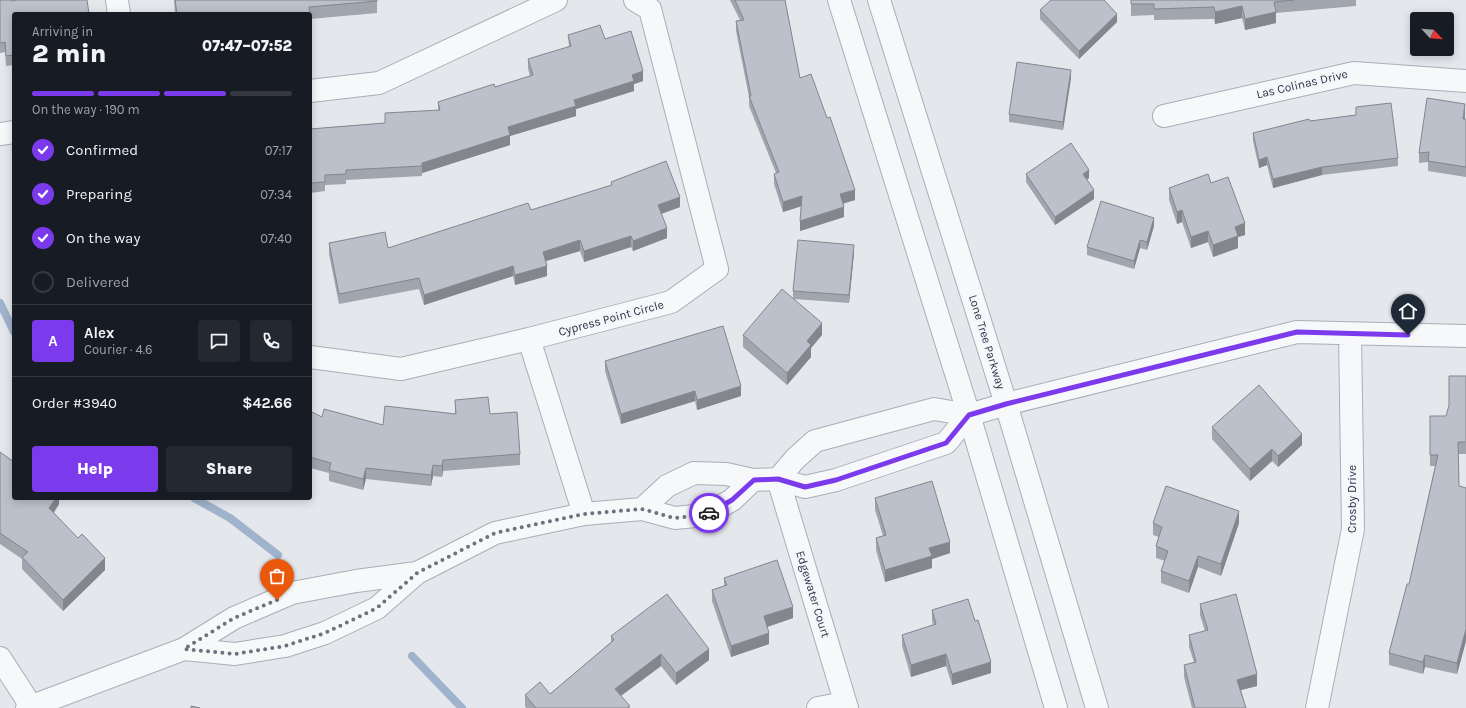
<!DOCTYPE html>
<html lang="en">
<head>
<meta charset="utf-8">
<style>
	:root { --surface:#171b24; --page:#242831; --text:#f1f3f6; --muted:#9ea1a6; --line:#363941; --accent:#7c3aed }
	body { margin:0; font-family:Karla,sans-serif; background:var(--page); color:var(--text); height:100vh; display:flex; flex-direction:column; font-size:15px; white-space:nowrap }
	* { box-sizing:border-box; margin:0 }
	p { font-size:13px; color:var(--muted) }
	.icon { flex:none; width:22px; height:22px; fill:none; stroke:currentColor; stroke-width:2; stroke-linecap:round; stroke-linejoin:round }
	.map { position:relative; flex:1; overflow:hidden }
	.sheet { position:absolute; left:12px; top:12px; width:300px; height:488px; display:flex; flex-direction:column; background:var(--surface); border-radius:4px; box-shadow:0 2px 10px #0003 }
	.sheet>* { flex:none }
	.needle { width:26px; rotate:116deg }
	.fabs { position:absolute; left:1410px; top:12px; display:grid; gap:8px }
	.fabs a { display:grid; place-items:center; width:44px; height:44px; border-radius:4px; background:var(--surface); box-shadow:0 2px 10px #0003; font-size:20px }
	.pin { position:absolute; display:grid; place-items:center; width:34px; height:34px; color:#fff; margin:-41px -17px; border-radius:50% 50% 50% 0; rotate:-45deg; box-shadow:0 0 4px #0007 }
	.pin .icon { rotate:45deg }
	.courier { position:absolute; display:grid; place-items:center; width:40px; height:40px; margin:-20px; border:3px solid #7c3aed; border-radius:50%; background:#fff; color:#222; box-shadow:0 1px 5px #0007 }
	.summary em { font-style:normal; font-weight:800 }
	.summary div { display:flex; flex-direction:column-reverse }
	.summary { display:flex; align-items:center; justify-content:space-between; height:68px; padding:0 20px }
	h1 { font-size:26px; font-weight:800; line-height:30px }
	.bar { display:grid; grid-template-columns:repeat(4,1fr); gap:6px 4px; align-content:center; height:48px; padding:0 20px }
	.bar i { height:5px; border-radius:3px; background:var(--line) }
	.bar .on { background:var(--accent) }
	.bar p { grid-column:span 4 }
	.line { display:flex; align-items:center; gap:10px; padding:0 20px; border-top:1px solid var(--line) }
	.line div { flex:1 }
	.round { display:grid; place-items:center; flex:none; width:42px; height:42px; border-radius:4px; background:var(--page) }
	ol { padding:0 20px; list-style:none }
	li { display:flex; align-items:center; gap:12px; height:44px }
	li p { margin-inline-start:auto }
	li .icon { padding:4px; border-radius:50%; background:var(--accent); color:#fff; stroke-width:4 }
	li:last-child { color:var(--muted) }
	li i { width:22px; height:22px; border:2px solid var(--line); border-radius:50% }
	.button { display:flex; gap:8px; margin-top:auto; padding:8px 20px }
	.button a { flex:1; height:46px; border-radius:4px; background:var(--accent); color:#fff; font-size:16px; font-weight:800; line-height:46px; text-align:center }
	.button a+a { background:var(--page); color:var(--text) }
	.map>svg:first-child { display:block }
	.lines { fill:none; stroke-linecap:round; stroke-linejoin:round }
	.stream { stroke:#9fb4cc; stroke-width:8 }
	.minor-casing { stroke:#a9aeb7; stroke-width:24 }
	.tertiary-casing { stroke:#a9aeb7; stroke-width:24 }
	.minor { stroke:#f7f8fa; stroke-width:22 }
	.tertiary { stroke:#f7f8fa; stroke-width:22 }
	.wall { fill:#a1a5ae }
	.shaded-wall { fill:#83868d }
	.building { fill:#bbc0ca; stroke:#83868d }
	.done { stroke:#6c737f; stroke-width:4; stroke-dasharray:0 7.2 }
	.route { stroke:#7c3aed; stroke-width:5 }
	.labels { text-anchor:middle; stroke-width:4; stroke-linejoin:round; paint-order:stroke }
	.street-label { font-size:12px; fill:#2b3445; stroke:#f4f6f9 }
</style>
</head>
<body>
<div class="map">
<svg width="1466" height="708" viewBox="0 0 1466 708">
	<rect width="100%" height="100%" fill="#e4e7ec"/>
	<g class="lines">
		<path class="stream" d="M 0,303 L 14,332
			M 194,498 L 230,518 L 278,555
			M 412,656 L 462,708"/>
		<g class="minor-casing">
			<path id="minor" d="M 117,0 L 119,14
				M 310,91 L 379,83 L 556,0
				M 1164,116 L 1354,73 L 1466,81
				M 0,134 L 14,132
				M 529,339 L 584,514
				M 310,357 L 401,369 L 529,339 L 671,302 L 717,269 L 650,9 L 635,0
				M 778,479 L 795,459 L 815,441 L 934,409 L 969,415 L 1006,404 L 1297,332 L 1466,336
				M 778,479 L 847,708
				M 642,509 L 667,486 L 694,473 L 726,474 L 753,480 L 778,479 L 805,487 L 836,480 L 946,443 L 969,415
				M 184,649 L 235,654 L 285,646 L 325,633 L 377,608 L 417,573 L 495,533 L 584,514 L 642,509 L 675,518 L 705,515 L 732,500 L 753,480
				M 0,658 L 31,706
				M 27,708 L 184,649 L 234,618 L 292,593 L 356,581 L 417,573
				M 818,708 L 845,703
				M 1317,708 L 1353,529 L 1350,334"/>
		</g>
		<g class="tertiary-casing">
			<path id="tertiary" d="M 839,0 L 969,415 L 1056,708
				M 879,0 L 1006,404 L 1097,708"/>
		</g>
		<use href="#minor" class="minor"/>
		<use href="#tertiary" class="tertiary"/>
	</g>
	<path class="wall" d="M 0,0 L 12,1 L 14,14 L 14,65 L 6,66 L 5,52 L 0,53 Z
		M 174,0 L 377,0 L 377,13 L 310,19 L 310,14 L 175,14 Z
		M 730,0 L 785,0 L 800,78 L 855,200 L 843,204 L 844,217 L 800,231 L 801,206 L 783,212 L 774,184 L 774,174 L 776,173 L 749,106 L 749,97 L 736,31 L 736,21 L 740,20 Z
		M 1131,0 L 1356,0 L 1356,6 L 1276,13 L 1276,23 L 1245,30 L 1242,18 L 1215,24 L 1214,19 L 1154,20 L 1154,15 L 1131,16 Z
		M 1040,10 L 1117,22 L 1079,59 L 1040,19 Z
		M 568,35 L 605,39 L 643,81 L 634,84 L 634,91 L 576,109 L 576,116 L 510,136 L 510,145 L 422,173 L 422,176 L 346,180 L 346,184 L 325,185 L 325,191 L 310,193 L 310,129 L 385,123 L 438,110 L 438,102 L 495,87 L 530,76 L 528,69 L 528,59 L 569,47 Z
		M 1071,78 L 1063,130 L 1009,122 L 1009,114 Z
		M 1356,107 L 1398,158 L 1398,166 L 1322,175 L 1273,188 L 1267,165 L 1259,168 L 1253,141 L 1253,133 L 1310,121 L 1356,115 Z
		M 1465,114 L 1465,119 L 1466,119 L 1466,177 L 1428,171 L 1428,162 L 1419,163 L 1419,153 Z
		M 1026,174 L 1089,178 L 1087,180 L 1094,199 L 1055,225 L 1026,182 Z
		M 611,182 L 680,207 L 661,214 L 667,238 L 633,251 L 631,247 L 584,262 L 580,251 L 546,261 L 547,276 L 515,285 L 513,276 L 424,305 L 419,289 L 339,304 L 329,254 L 329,243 L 388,248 L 531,210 L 611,185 Z
		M 1211,183 L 1245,235 L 1238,237 L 1238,248 L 1213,257 L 1208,242 L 1191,248 L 1182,222 L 1177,224 L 1169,200 L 1169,188 Z
		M 1154,226 L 1147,250 L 1140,248 L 1134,269 L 1087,255 L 1087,247 Z
		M 854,253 L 849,303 L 794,299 L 822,335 L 811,348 L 811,357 L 787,385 L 743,347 L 743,335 L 793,298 L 793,291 Z
		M 605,361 L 741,396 L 697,410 L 695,401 L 621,424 L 605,371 Z
		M 1466,376 L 1466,454 L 1458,454 L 1459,486 L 1466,488 L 1466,641 L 1457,674 L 1425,667 L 1423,674 L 1389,665 L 1389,653 L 1409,584 L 1435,466 L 1430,466 L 1430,416 L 1446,416 Z
		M 455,400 L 490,414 L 520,454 L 520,465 L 443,471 L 442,477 L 433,476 L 431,486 L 366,479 L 363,490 L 329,481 L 329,473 L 310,468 L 310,411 L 322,417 L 383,425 L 455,414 Z
		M 1212,427 L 1302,445 L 1278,467 L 1272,461 L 1250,481 L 1212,439 Z
		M 0,452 L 59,498 L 59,504 L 54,513 L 105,570 L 63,611 L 22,569 L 22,559 L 0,544 Z
		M 875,498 L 950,553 L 932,559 L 932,568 L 885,582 L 876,550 L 876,538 L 883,536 L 875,510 Z
		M 1153,523 L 1239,523 L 1221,576 L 1198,567 L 1189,593 L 1161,583 L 1161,571 L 1165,561 L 1156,558 L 1156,546 L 1159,537 L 1153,535 Z
		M 724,578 L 793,618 L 767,627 L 769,644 L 731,657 L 712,601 L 712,590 L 724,586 Z
		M 1200,604 L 1257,686 L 1241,690 L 1246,708 L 1192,708 L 1184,677 L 1184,665 L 1194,662 L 1189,647 L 1189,635 L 1205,631 L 1200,615 Z
		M 932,610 L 991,673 L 952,685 L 946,666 L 911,677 L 902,646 L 902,635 L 933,625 L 932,621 Z
		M 611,636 L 709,660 L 676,685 L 661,666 L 621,696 L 630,708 L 526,708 L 525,706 L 525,695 L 550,694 L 611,642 Z"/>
	<path class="shaded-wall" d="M 1242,6 L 1242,18 L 1215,24 L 1215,12 Z
		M 1276,12 L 1276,23 L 1245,30 L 1245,19 Z
		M 1117,14 L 1117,22 L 1079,59 L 1079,51 Z
		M 1071,70 L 1071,78 L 1063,130 L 1063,122 Z
		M 643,71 L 643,81 L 634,84 L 634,91 L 576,109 L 576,116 L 510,136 L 510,145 L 422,173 L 422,163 L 574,100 L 632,75 Z
		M 1465,104 L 1465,114 L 1463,129 L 1463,119 Z
		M 1267,157 L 1267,165 L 1259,168 L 1259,160 Z
		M 1322,167 L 1322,175 L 1273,188 L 1273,179 Z
		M 1089,170 L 1089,178 L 1083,182 L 1083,174 Z
		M 855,190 L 855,200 L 840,204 L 840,194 Z
		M 1094,190 L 1094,199 L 1055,225 L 1055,217 Z
		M 802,196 L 802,206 L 783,212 L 783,202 Z
		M 680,197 L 680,207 L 658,215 L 658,205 Z
		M 844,207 L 844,217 L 800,231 L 800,221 Z
		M 1182,210 L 1182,222 L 1177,224 L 1177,212 Z
		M 1154,218 L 1154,226 L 1147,250 L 1147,242 Z
		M 1245,223 L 1245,235 L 1238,237 L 1238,248 L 1213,257 L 1213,245 L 1235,227 Z
		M 667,228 L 667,238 L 633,251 L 633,241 Z
		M 1208,231 L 1208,242 L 1191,248 L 1191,237 Z
		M 631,236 L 631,247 L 584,262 L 584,251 Z
		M 580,240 L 580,251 L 543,262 L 543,252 Z
		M 1140,240 L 1140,248 L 1134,269 L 1134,261 Z
		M 854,245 L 854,253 L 849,303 L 849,295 Z
		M 513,266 L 513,276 L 424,305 L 424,295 Z
		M 547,266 L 547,276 L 515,285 L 515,275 Z
		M 822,323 L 822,335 L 811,348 L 811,357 L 787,385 L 787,373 L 807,341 Z
		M 741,386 L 741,396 L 697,410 L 697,400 Z
		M 695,391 L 695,401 L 621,424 L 621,414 Z
		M 1302,434 L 1302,445 L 1278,467 L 1278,456 Z
		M 1272,449 L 1272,461 L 1250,481 L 1250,469 Z
		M 443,460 L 443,471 L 442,477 L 442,466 Z
		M 433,465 L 433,476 L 431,486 L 431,475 Z
		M 366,468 L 366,479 L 363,490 L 363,479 Z
		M 56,498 L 59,498 L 59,504 L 49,519 L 49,508 Z
		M 1239,511 L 1239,523 L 1221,576 L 1221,564 Z
		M 950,542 L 950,553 L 932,559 L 932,568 L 885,582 L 885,570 L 929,548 Z
		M 1198,556 L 1198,567 L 1189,593 L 1189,581 Z
		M 105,558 L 105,570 L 63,611 L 63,600 Z
		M 793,607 L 793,618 L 764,628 L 764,616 Z
		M 1466,629 L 1466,641 L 1457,674 L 1457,663 Z
		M 769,633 L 769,644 L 731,657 L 731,646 Z
		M 709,649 L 709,660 L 676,685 L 676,673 Z
		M 661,654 L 661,666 L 615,700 L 615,689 Z
		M 946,654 L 946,666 L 911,677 L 911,665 Z
		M 1425,655 L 1425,667 L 1423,674 L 1423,662 Z
		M 991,662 L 991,673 L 952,685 L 952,674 Z
		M 1257,674 L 1257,686 L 1237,691 L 1237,680 Z"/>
	<path class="building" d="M 0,0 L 12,0 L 12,1 L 17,0 L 87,0 L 89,14 L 14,14 L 14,55 L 6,56 L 5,42 L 0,43 Z
		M 175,0 L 377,0 L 377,1 L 309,7 L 310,14 L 177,14 Z
		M 735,0 L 785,0 L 800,78 L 811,74 L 827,118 L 830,117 L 855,190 L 840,194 L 844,207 L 800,221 L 802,196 L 783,202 L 774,174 L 779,172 L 749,96 L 751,96 L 736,21 L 744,20 Z
		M 1051,0 L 1104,0 L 1117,14 L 1079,51 L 1040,10 Z
		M 1131,0 L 1294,0 L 1274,2 L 1276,12 L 1245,19 L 1242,6 L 1215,12 L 1214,7 L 1154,9 L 1154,4 L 1131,4 Z
		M 600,25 L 605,39 L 631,31 L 643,71 L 632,75 L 634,81 L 574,100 L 576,106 L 508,127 L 510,135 L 422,163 L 422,166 L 346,170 L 346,174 L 325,175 L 325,182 L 310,183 L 310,129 L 385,123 L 385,113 L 440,110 L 438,102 L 494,84 L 495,87 L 533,75 L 528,59 L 571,46 L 568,35 Z
		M 1017,62 L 1071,70 L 1063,122 L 1009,114 Z
		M 1427,98 L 1465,104 L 1463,119 L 1466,119 L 1466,167 L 1428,161 L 1429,152 L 1419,153 Z
		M 1391,103 L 1398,158 L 1322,167 L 1273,179 L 1267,157 L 1259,160 L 1253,133 L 1309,119 L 1310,121 L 1356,115 L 1356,107 Z
		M 1071,143 L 1089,170 L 1083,174 L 1094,190 L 1055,217 L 1026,174 Z
		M 666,161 L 680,197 L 658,205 L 667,228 L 633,241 L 631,236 L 584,251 L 580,240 L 543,252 L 547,266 L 515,275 L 513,266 L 424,295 L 419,278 L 339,294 L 329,243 L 385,232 L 388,248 L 528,203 L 531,210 L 612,185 L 611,182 Z
		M 1208,174 L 1211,183 L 1228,177 L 1245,223 L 1235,227 L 1238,236 L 1213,245 L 1208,231 L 1191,237 L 1182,210 L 1177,212 L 1169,188 Z
		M 1101,201 L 1154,218 L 1147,242 L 1140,240 L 1134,261 L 1087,247 Z
		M 798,240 L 854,245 L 849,295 L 793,291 Z
		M 782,289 L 822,323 L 807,341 L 811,345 L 787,373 L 743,335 Z
		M 723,326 L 741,386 L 697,400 L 695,391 L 621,414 L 605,361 Z
		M 1449,376 L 1466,376 L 1466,442 L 1458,442 L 1459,486 L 1466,488 L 1466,629 L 1457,663 L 1425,655 L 1423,662 L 1389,653 L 1407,584 L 1409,584 L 1438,455 L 1430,455 L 1430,416 L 1446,416 L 1449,405 Z
		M 1259,385 L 1302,434 L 1278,456 L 1272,449 L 1250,469 L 1212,427 Z
		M 488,397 L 490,414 L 517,412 L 520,454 L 443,460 L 442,466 L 433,465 L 431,475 L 366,468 L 363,479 L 329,470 L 331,463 L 310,457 L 310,411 L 322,417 L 324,409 L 383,425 L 385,406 L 456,414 L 455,400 Z
		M 0,452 L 14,462 L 14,498 L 56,498 L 49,508 L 78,538 L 82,534 L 105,558 L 63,600 L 22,557 L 28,552 L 0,533 Z
		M 932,481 L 950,542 L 929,548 L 932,556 L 885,570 L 876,538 L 886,535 L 875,498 Z
		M 1166,486 L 1239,511 L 1221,564 L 1198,556 L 1189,581 L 1161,571 L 1168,551 L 1156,546 L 1162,527 L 1153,523 Z
		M 777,560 L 793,607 L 764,616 L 769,633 L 731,646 L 712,590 L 727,585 L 724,578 Z
		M 667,594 L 709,649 L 676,673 L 661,654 L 615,689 L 630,706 L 627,708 L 536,708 L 525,695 L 540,682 L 550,694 L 614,640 L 611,636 Z
		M 1236,594 L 1257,674 L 1237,680 L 1246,708 L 1195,708 L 1184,665 L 1196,662 L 1189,635 L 1208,630 L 1200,604 Z
		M 968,599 L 975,621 L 978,620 L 991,662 L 952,674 L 946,654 L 911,665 L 902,635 L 936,624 L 932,610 Z
		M 191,706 L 200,708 L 191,708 Z"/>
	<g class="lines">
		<path class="done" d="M 277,600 L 234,618 L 184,649 L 235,654 L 285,646 L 325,633 L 377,608 L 417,573 L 495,533 L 584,514 L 642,509 L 674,518 L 705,515 L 709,513"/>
		<path class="route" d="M 709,513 L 732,500 L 754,480 L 778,479 L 805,487 L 836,480 L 946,443 L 969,415 L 1006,404 L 1297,332 L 1408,335"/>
	</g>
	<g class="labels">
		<g class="street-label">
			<text transform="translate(1302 84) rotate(-13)" y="4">Las Colinas Drive</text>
			<text transform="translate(611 318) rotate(-15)" y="4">Cypress Point Circle</text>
			<text transform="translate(987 342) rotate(73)" y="4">Lone Tree Parkway</text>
			<text transform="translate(1352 499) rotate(-90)" y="4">Crosby Drive</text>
			<text transform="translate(813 594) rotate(73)" y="4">Edgewater Court</text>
		</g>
	</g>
</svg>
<div class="fabs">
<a><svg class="needle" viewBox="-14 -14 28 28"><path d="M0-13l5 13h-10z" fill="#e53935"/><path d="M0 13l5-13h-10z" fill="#9ea1a6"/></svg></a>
</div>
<div class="pin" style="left:277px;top:600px;background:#ea580c"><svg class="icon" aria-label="bag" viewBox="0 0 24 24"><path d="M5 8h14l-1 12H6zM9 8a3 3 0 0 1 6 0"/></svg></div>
<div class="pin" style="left:1408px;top:335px;background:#1f2937"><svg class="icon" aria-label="home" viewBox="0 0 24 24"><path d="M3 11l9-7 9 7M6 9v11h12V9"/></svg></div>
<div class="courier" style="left:709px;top:513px"><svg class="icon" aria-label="car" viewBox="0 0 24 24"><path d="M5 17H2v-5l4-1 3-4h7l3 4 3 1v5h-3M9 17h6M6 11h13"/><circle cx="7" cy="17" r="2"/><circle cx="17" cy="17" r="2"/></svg></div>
<section class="sheet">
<div class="summary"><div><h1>2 min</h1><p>Arriving in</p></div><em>07:47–07:52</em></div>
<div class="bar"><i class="on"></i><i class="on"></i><i class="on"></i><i></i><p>On the way · 190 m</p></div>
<ol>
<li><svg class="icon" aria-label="check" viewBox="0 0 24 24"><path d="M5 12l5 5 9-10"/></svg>Confirmed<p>07:17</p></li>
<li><svg class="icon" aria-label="check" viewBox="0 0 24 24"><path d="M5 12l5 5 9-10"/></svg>Preparing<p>07:34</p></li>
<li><svg class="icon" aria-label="check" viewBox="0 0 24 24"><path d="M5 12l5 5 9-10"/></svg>On the way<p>07:40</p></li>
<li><i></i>Delivered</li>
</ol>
<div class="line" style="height:72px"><b class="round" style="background:var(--accent);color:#fff">A</b><div><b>Alex</b><p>Courier · 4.6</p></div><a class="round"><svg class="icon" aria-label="chat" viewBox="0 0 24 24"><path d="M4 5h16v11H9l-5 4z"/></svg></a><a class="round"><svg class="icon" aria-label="phone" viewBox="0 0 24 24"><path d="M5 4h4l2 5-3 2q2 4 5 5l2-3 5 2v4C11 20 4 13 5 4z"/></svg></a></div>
<div class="line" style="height:52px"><div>Order #3940</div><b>$42.66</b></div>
<div class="button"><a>Help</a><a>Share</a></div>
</section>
</div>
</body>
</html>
